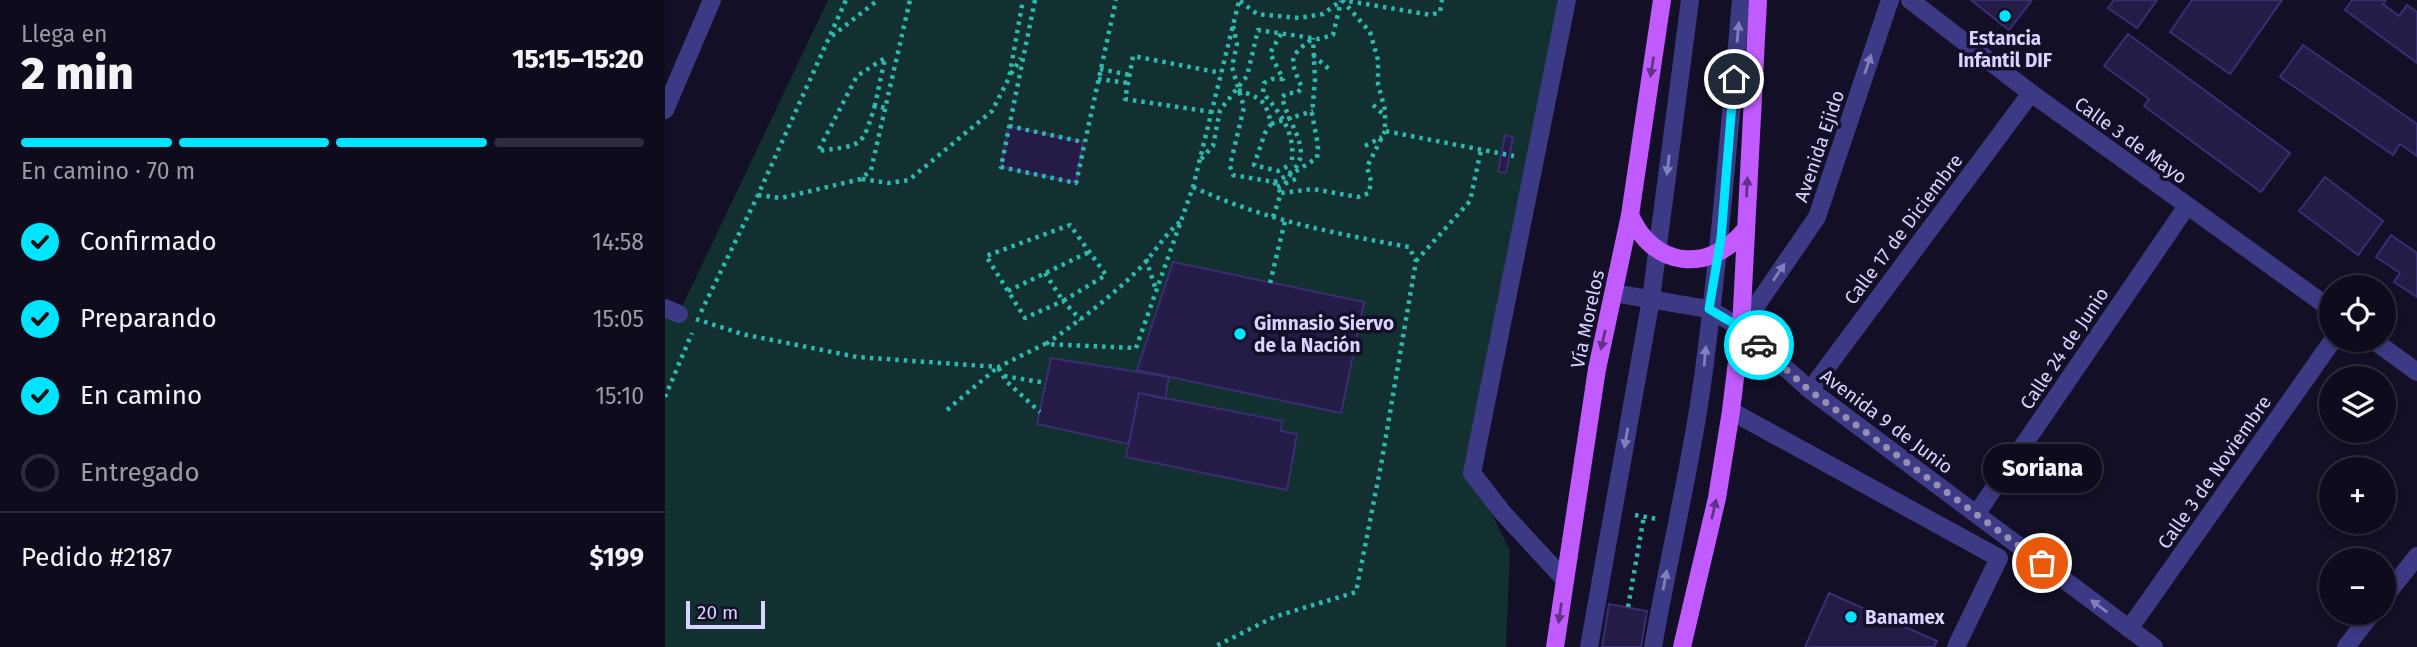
<!DOCTYPE html>
<html lang="es">
<head>
<meta charset="utf-8">
<style>
	:root { --surface:#0e0b1c; --page:#171425; --text:#f1f3f6; --muted:#9b9ba3; --line:#2e2b3b; --accent:#00e5ff }
	body { margin:0; font-family:"Fira Sans",sans-serif; background:var(--page); color:var(--text); height:100vh; display:flex; flex-direction:column; font-size:26px; white-space:nowrap }
	* { box-sizing:border-box; margin:0 }
	p { font-size:23px; color:var(--muted) }
	.icon { flex:none; width:38px; height:38px; fill:none; stroke:currentColor; stroke-width:2; stroke-linecap:round; stroke-linejoin:round }
	.map { position:relative; flex:1; overflow:hidden }
	.details { display:flex; flex-direction:column; background:var(--surface); width:665px }
	.details>* { flex:none }
	.controls { position:absolute; left:1654px; top:275px; display:grid; gap:14px }
	.controls a { display:grid; place-items:center; width:77px; height:77px; border-radius:50%; background:var(--surface); box-shadow:0 4px 10px #0003,0 0 0 2px var(--line); font-size:35px }
	.scale { position:absolute; left:21px; bottom:18px; width:79px; box-sizing:border-box; padding-left:7px; border:4px solid #d9d4ff; border-top:0; font-size:19px; line-height:24px; white-space:nowrap; color:#d9d4ff; -webkit-text-stroke:5px #130f26; paint-order:stroke }
	.pin { position:absolute; display:grid; place-items:center; width:60px; height:60px; color:#fff; margin:-30px; border:4px solid #fff; border-radius:50%; box-shadow:0 2px 7px #0007 }
	.courier { position:absolute; display:grid; place-items:center; width:70px; height:70px; margin:-35px; border:5px solid #00e5ff; border-radius:50%; background:#fff; color:#222; box-shadow:0 2px 9px #0007 }
	.bubble { position:absolute; height:49px; border-radius:24px; background:var(--surface); box-shadow:0 4px 10px #0003,0 0 0 2px var(--line); font-size:23px; font-weight:800; line-height:49px; text-align:center }
	.overview em { font-style:normal; font-weight:800 }
	.overview div { display:flex; flex-direction:column-reverse }
	.overview { display:flex; align-items:center; justify-content:space-between; height:119px; padding:0 21px }
	h1 { font-size:46px; font-weight:800; line-height:52px }
	.bar { display:grid; grid-template-columns:repeat(4,1fr); gap:10px 7px; align-content:center; height:84px; padding:0 21px }
	.bar i { height:9px; border-radius:5px; background:var(--line) }
	.bar .active { background:var(--accent) }
	.bar p { grid-column:span 4 }
	.line { display:flex; align-items:center; gap:18px; padding:0 21px; border-top:2px solid var(--line) }
	.line div { flex:1 }
	ol { padding:0 21px; list-style:none }
	li { display:flex; align-items:center; gap:21px; height:77px }
	li p { margin-inline-start:auto }
	li .icon { padding:7px; border-radius:50%; background:var(--accent); color:#111; stroke-width:4 }
	li:last-child { color:var(--muted) }
	li i { width:38px; height:38px; border:4px solid var(--line); border-radius:50% }
	main { display:flex; flex:1; min-height:0 }
	.map>svg:first-child { display:block }
	.green { fill:#12302f }
	.building { fill:#241b47; stroke:#3b2d73; stroke-width:2 }
	.lines { fill:none; stroke-linecap:round; stroke-linejoin:round }
	.path { stroke:#2fb8b0; stroke-width:4.5; stroke-dasharray:3.5 5; stroke-linecap:butt }
	.minor { stroke:#3d3a85; stroke-width:18 }
	.major { stroke:#c25bff; stroke-width:18 }
	.oneway { fill:#837fbc }
	.oneway2 { fill:#623188 }
	.done { stroke:#948fb3; stroke-width:7; stroke-dasharray:0 12.6 }
	.route { stroke:#00e5ff; stroke-width:9 }
	.poi-dot { fill:#00e5ff; stroke:#130f26; stroke-width:2.5 }
	.labels { text-anchor:middle; stroke-width:7; stroke-linejoin:round; paint-order:stroke }
	.poi-label { font-size:19px; font-weight:bold; fill:#d9d4ff; stroke:#130f26; text-anchor:start }
	.street-label { font-size:19px; fill:#d9d4ff; stroke:#130f26 }
</style>
</head>
<body>
<main>
<section class="details">
<div class="overview"><div><h1>2 min</h1><p>Llega en</p></div><em>15:15–15:20</em></div>
<div class="bar"><i class="active"></i><i class="active"></i><i class="active"></i><i></i><p>En camino · 70 m</p></div>
<ol>
<li><svg class="icon" aria-label="check" viewBox="0 0 24 24"><path d="M5 12l5 5 9-10"/></svg>Confirmado<p>14:58</p></li>
<li><svg class="icon" aria-label="check" viewBox="0 0 24 24"><path d="M5 12l5 5 9-10"/></svg>Preparando<p>15:05</p></li>
<li><svg class="icon" aria-label="check" viewBox="0 0 24 24"><path d="M5 12l5 5 9-10"/></svg>En camino<p>15:10</p></li>
<li><i></i>Entregado</li>
</ol>
<div class="line" style="height:91px"><div>Pedido #2187</div><b>$199</b></div>
</section>
<div class="map">
<svg width="1752" height="647" viewBox="0 0 1752 647">
	<rect width="100%" height="100%" fill="#130f26"/>
	<path class="green" d="M 163,0 L 902,0 L 807,473 L 845,551 L 841,647 L 0,647 L 0,307 L 14,313 Z"/>
	<path class="building" d="M 1306,0 L 1367,0 L 1344,30 Z
		M 1449,0 L 1492,0 L 1472,28 L 1443,8 Z
		M 1527,0 L 1617,0 L 1565,74 L 1505,32 Z
		M 1687,0 L 1721,0 L 1718,4 L 1734,16 L 1742,5 L 1752,12 L 1752,63 L 1680,10 Z
		M 1463,34 L 1625,153 L 1596,192 L 1479,106 L 1484,99 L 1439,66 Z
		M 1638,45 L 1752,124 L 1752,156 L 1735,144 L 1728,155 L 1615,77 Z
		M 344,126 L 418,142 L 411,183 L 336,167 Z
		M 840,135 L 848,137 L 841,173 L 833,172 Z
		M 1660,177 L 1718,221 L 1693,255 L 1634,211 Z
		M 1726,235 L 1752,253 L 1752,297 L 1729,282 L 1735,273 L 1711,257 Z
		M 508,262 L 699,302 L 676,413 L 472,370 Z
		M 386,358 L 504,377 L 500,399 L 474,393 L 464,444 L 372,424 Z
		M 474,393 L 617,421 L 616,431 L 632,434 L 622,490 L 461,457 Z
		M 1164,593 L 1272,641 L 1269,647 L 1140,647 Z
		M 944,604 L 982,611 L 976,647 L 937,647 Z"/>
	<g class="lines">
		<path class="path" d="M 370,0 L 336,167 L 411,183 L 451,0
			M 677,0 L 705,32 L 713,60 L 713,84 L 720,110 L 720,131 L 849,156
			M 575,1 L 592,14 L 634,18 L 658,14 L 677,0 L 766,15 L 775,12 L 777,0
			M 568,26 L 572,44 L 567,67 L 579,107 L 565,166 L 568,175 L 609,182 L 616,193
			M 616,34 L 605,53 L 618,79 L 607,79 L 599,83 L 598,93 C 617,115 632,136 626,165
			M 167,36 L 213,0
			M 648,55 L 665,70
			M 435,69 L 465,75
			M 346,74 L 356,58
			M 433,79 L 463,83
			M 573,90 C 596,98 601,100 606,124 L 600,133 L 589,165 L 613,171 L 627,164
			M 210,105 C 197,148 198,145 153,151 L 192,76 L 220,58 L 210,105 L 220,108
			M 708,105 L 720,116
			M 547,112 L 460,99 L 468,56 L 556,73
			M 606,124 L 648,111
			M 344,126 L 418,142
			M 700,146 L 717,137
			M 536,159 L 548,146 L 555,110 L 582,76 L 593,30 L 654,39 L 668,35 L 676,1
			M 197,179 L 223,183 L 244,180 L 327,111 L 344,78 L 358,0
			M 609,182 C 660,161 624,130 617,97 L 622,93 L 632,93 L 637,88 C 626,61 621,58 647,39
			M 620,184 L 625,175 L 652,158 L 653,145 L 647,114 L 650,80 L 648,38
			M 528,187 C 600,220 667,233 744,247 L 751,261 L 716,465 L 691,592 L 609,617 L 549,647
			M 612,187 L 631,179
			M 93,195 L 116,198 L 196,179 L 206,170 L 245,0
			M 608,217 L 616,193 L 648,189 L 693,197 L 704,193 L 706,181 L 702,167 L 720,131
			M 481,259 L 491,290
			M 751,261 L 805,201 L 816,150
			M 380,273 L 398,301 L 441,275 L 405,225 L 321,256 L 360,318 L 398,301 L 416,320
			M 605,283 L 620,221
			M 343,291 L 424,252
			M 36,312 L 93,195 L 181,0
			M 31,319 L 77,334 L 192,357 L 333,367 L 380,344 L 471,348 L 528,187 L 574,1
			M 381,344 C 414,321 445,298 474,269 C 490,253 497,237 516,221
			M 339,376 L 381,383
			M 0,397 L 27,333
			M 282,410 L 333,367 L 341,381 L 375,412
			M 970,515 L 992,519
			M 963,607 L 979,516"/>
		<path class="minor" d="M 1245,0 L 1366,93 L 1666,309
			M 0,110 L 47,0
			M 949,293 L 1044,309 L 1076,328 L 1145,390 L 1489,647
			M 0,308 L 14,314
			M 1076,328 L 1152,217 L 1225,0
			M 1708,340 L 1752,372
			M 1145,390 L 1366,93
			M 1066,411 L 1334,558 L 1291,647
			M 1312,513 L 1522,206
			M 900,580 L 838,513 L 807,473 L 902,0
			M 1718,599 L 1752,556
			M 1464,629 L 1668,340
			M 924,647 L 986,299 L 1025,0
			M 988,647 C 1004,555 1027,463 1039,370 C 1055,247 1065,124 1076,0
			M 1681,647 L 1708,612"/>
		<path class="major" d="M 965,215 C 988,268 1044,274 1080,230
			M 890,647 L 932,369 L 965,215 L 997,0
			M 1017,647 L 1052,498 L 1066,411 L 1076,328 L 1093,0"/>
	</g>
	<defs><path id="oneway-solid" d="M-6-.8H1V-3.2L6.5 0L1 3.2V.8H-6Z" transform="scale(1.75)"/></defs>
	<g class="oneway">
		<use href="#oneway-solid" transform="translate(1073 32) rotate(-85)"/>
		<use href="#oneway-solid" transform="translate(1203 64) rotate(-71)"/>
		<use href="#oneway-solid" transform="translate(1003 165) rotate(97)"/>
		<use href="#oneway-solid" transform="translate(1114 272) rotate(-56)"/>
		<use href="#oneway-solid" transform="translate(1040 356) rotate(-85)"/>
		<use href="#oneway-solid" transform="translate(961 438) rotate(100)"/>
		<use href="#oneway-solid" transform="translate(1000 580) rotate(-79)"/>
		<use href="#oneway-solid" transform="translate(1434 606) rotate(-143)"/>
	</g>
	<g class="oneway2">
		<use href="#oneway-solid" transform="translate(987 67) rotate(99)"/>
		<use href="#oneway-solid" transform="translate(1082 187) rotate(-87)"/>
		<use href="#oneway-solid" transform="translate(938 340) rotate(103)"/>
		<use href="#oneway-solid" transform="translate(1049 509) rotate(-77)"/>
		<use href="#oneway-solid" transform="translate(895 613) rotate(98)"/>
	</g>
	<g class="lines">
		<path class="done" d="M 1094,345 L 1144,390 L 1377,563"/>
		<path class="route" d="M 1069,79 L 1056,238 L 1044,309 L 1076,328 L 1094,345"/>
	</g>
	<g class="poi-dot">
		<circle cx="1340" cy="16" r="7"/>
		<circle cx="575" cy="334" r="7"/>
		<circle cx="1186" cy="617" r="7"/>
	</g>
	<g class="labels">
		<g class="poi-label">
			<text x="1340" y="45" text-anchor="middle">Estancia<tspan x="1340" dy="22">Infantil DIF</tspan></text>
			<text x="589" y="330">Gimnasio Siervo<tspan x="589" dy="22">de la Nación</tspan></text>
			<text x="1200" y="624">Banamex</text>
		</g>
		<g class="street-label">
			<text transform="translate(1466 140) rotate(36)" y="7">Calle 3 de Mayo</text>
			<text transform="translate(1154 146) rotate(-71)" y="7">Avenida Ejido</text>
			<text transform="translate(1238 229) rotate(-53)" y="7">Calle 17 de Diciembre</text>
			<text transform="translate(922 319) rotate(-78)" y="7">Vía Morelos</text>
			<text transform="translate(1399 348) rotate(-56)" y="7">Calle 24 de Junio</text>
			<text transform="translate(1222 421) rotate(37)" y="7">Avenida 9 de Junio</text>
			<text transform="translate(1549 472) rotate(-55)" y="7">Calle 3 de Noviembre</text>
		</g>
	</g>
</svg>
<div class="controls">
<a><svg class="icon" aria-label="locate" viewBox="0 0 24 24"><circle cx="12" cy="12" r="6"/><path d="M12 2v4M12 18v4M2 12h4M18 12h4"/></svg></a>
<a><svg class="icon" aria-label="layers" viewBox="0 0 24 24"><path d="M12 4l9 5-9 5-9-5zM3 14l9 5 9-5"/></svg></a>
<a>+</a>
<a>−</a>
</div>
<div class="scale">20 m</div>
<div class="pin" style="left:1377px;top:563px;background:#ea580c"><svg class="icon" aria-label="bag" viewBox="0 0 24 24"><path d="M5 8h14l-1 12H6zM9 8a3 3 0 0 1 6 0"/></svg></div>
<div class="pin" style="left:1069px;top:79px;background:#1f2937"><svg class="icon" aria-label="home" viewBox="0 0 24 24"><path d="M3 11l9-7 9 7M6 9v11h12V9"/></svg></div>
<div class="courier" style="left:1094px;top:345px"><svg class="icon" aria-label="car" viewBox="0 0 24 24"><path d="M5 17H2v-5l4-1 3-4h7l3 4 3 1v5h-3M9 17h6M6 11h13"/><circle cx="7" cy="17" r="2"/><circle cx="17" cy="17" r="2"/></svg></div>
<div class="bubble" style="left:1318px;top:444px;width:119px">Soriana</div>
</div>
</main>
</body>
</html>
